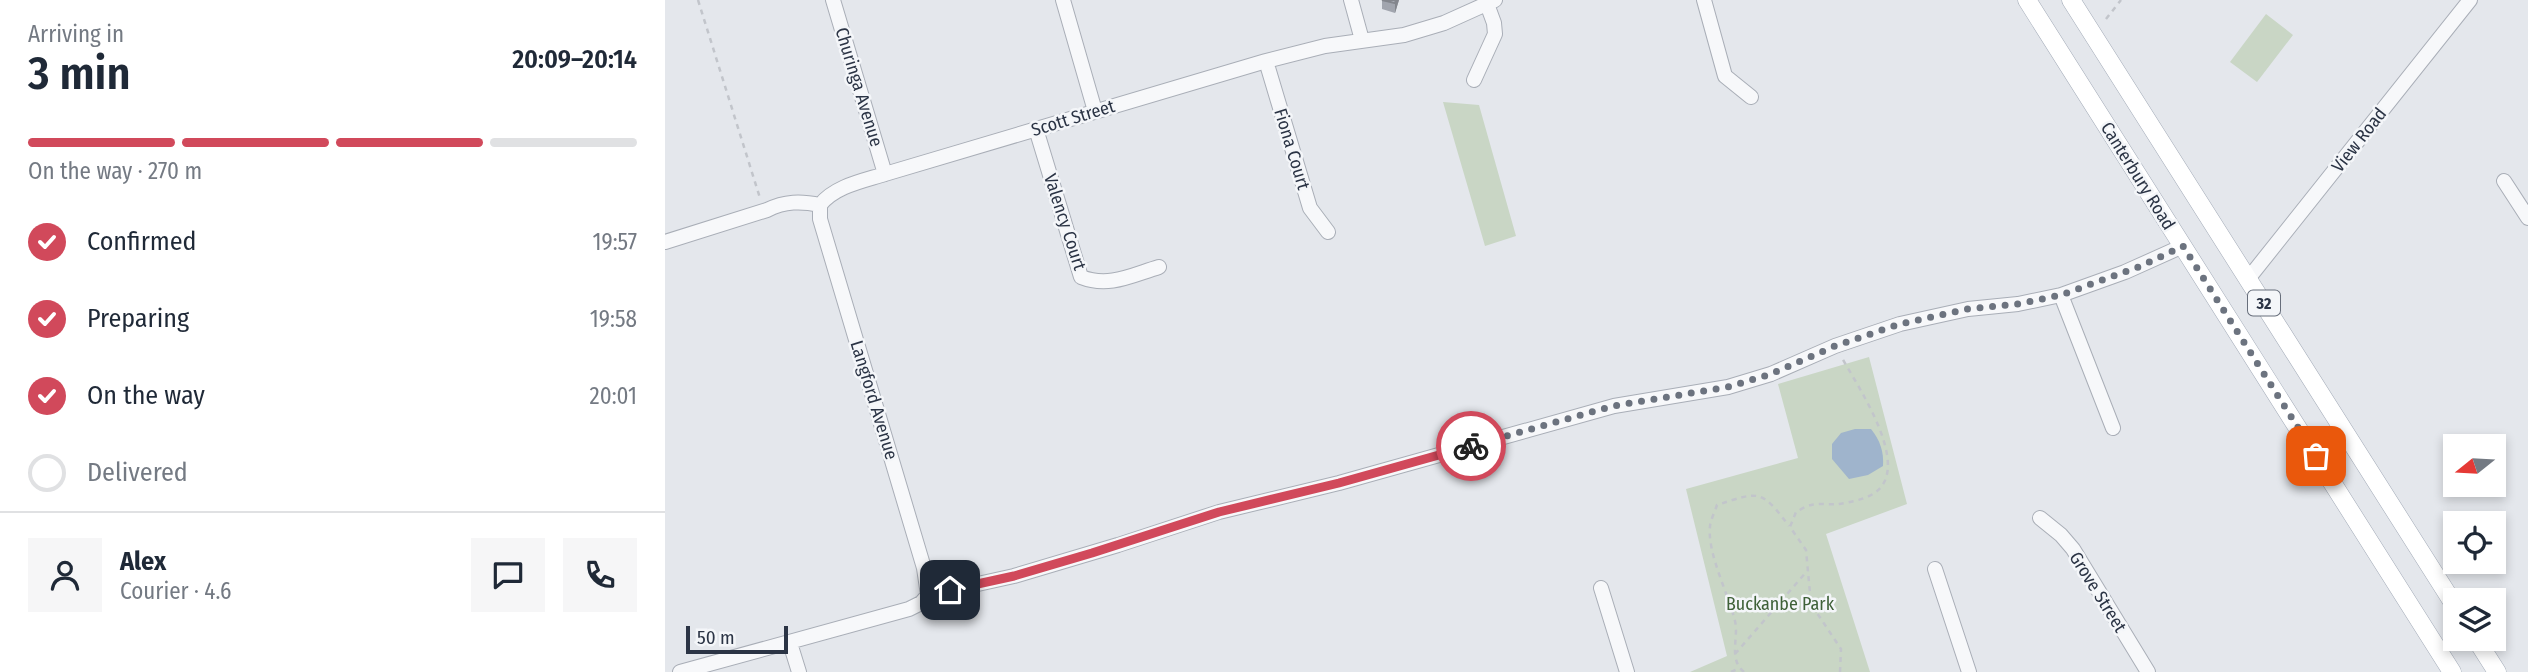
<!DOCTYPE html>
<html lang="en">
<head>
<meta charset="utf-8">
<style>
	:root { --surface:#fff; --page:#f6f6f7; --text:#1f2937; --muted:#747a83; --line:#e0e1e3; --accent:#d1495b }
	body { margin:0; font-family:"Fira Sans Condensed",sans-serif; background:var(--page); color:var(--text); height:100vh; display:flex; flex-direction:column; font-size:26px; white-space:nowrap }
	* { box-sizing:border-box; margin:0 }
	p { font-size:23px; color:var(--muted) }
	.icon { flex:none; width:38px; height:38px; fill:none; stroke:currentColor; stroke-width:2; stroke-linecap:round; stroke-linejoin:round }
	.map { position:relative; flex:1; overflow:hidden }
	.panel { display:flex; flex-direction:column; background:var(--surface); width:665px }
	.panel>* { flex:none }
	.needle { width:46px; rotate:252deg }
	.tools { position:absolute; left:1778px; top:434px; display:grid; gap:14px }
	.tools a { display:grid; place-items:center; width:63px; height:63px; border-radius:0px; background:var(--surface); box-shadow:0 4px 10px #0003; font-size:35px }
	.scale { position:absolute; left:21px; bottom:18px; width:102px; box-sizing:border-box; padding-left:7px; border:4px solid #2b3445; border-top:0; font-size:19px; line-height:24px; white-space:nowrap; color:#2b3445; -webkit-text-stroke:5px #f4f6f9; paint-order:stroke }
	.pin { position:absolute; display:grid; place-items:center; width:60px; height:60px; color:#fff; margin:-30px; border-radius:14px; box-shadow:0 4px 10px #0006 }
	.courier { position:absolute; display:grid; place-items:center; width:70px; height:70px; margin:-35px; border:5px solid #d1495b; border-radius:50%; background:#fff; color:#222; box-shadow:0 2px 9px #0007 }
	.summary em { font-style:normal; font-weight:600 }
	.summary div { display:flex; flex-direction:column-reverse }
	.summary { display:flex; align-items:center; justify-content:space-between; height:119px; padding:0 28px }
	h1 { font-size:46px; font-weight:600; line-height:52px }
	.bar { display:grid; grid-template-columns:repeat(4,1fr); gap:10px 7px; align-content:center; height:84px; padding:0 28px }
	.bar i { height:9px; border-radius:5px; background:var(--line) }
	.bar .on { background:var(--accent) }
	.bar p { grid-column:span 4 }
	.line { display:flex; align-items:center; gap:18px; padding:0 28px; border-top:2px solid var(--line) }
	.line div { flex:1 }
	.round { display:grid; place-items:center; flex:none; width:74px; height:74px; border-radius:0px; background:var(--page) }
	ol { padding:0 28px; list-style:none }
	li { display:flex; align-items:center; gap:21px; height:77px }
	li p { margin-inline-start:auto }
	li .icon { padding:7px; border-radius:50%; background:var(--accent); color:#fff; stroke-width:4 }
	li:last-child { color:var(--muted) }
	li i { width:38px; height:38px; border:4px solid var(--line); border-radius:50% }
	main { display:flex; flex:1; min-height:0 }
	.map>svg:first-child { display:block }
	.green { fill:#c9d6c5 }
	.water { fill:#9fb4cc }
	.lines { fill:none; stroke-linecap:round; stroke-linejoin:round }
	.minor-casing { stroke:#a9aeb7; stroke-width:16 }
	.major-casing { stroke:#a3abb8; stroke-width:19 }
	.path { stroke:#c2c5cb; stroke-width:2.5; stroke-dasharray:5 5; stroke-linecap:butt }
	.minor { stroke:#f7f8fa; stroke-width:14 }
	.major { stroke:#fff; stroke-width:18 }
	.wall { fill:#a1a5ae }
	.shaded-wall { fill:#83868d }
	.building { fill:#bbc0ca; stroke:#83868d; stroke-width:2 }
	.done { stroke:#6c737f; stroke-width:7; stroke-dasharray:0 12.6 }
	.route { stroke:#d1495b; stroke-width:9 }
	.labels { text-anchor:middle; stroke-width:5; stroke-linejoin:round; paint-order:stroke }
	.shield { fill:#f4f6f9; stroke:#676e7b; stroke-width:2 }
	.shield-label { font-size:16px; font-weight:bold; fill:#2b3445 }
	.street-label { font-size:18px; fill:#2b3445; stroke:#f4f6f9 }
	.park-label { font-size:18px; fill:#3f6138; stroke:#f4f6f9 }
</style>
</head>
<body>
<main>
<section class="panel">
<div class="summary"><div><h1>3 min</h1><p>Arriving in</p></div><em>20:09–20:14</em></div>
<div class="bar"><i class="on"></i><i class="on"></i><i class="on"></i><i></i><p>On the way · 270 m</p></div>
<ol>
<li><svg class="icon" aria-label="check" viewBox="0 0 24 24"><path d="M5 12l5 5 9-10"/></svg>Confirmed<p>19:57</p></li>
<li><svg class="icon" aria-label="check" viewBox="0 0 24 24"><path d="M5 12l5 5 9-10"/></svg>Preparing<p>19:58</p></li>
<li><svg class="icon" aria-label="check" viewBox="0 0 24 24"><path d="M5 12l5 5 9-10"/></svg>On the way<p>20:01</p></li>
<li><i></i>Delivered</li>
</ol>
<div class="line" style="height:126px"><a class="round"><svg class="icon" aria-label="person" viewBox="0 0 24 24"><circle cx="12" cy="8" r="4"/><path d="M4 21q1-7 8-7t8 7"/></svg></a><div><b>Alex</b><p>Courier · 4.6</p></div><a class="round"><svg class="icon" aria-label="chat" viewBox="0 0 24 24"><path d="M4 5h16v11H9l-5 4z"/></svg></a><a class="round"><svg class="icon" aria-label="phone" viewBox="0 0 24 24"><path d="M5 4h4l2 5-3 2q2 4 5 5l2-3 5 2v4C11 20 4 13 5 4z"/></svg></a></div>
</section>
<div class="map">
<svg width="1863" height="672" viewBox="0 0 1863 672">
	<rect width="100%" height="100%" fill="#e4e7ec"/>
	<path class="green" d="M 1601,14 L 1628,35 L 1592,82 L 1565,62 Z
		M 778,102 L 814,105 L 851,236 L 820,246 Z
		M 1204,357 L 1242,504 L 1161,534 L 1205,672 L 1025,672 L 1062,656 L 1021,489 L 1133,458 L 1113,384 Z"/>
	<path class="water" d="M 1190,429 L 1206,429 C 1215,440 1219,452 1218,466 L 1203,475 L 1184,479 L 1167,459 L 1167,444 L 1176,433 Z"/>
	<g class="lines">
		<g class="minor-casing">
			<path id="minor" d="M 168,0 L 220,174
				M 398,0 L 430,111
				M 686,0 L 697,40
				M 1039,0 L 1060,76 L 1086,97
				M 601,61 L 645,208 L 663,232
				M 809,80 L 830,34 L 829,23 L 822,4
				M 371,129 L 416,277 C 444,288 467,275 494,267
				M 1839,181 L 1863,218
				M 155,205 C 170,186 198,181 220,174 L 601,61 L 660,46 L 739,35 L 779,23 L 830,0
				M 155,205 L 155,219 L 259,568 L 263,595
				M 0,242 L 102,210 C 120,201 136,201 155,205
				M 1583,279 L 1805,0
				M 1396,295 L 1448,428
				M 1375,518 L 1396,535 L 1408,549 L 1483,672
				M 1270,569 L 1304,672
				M 936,588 L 962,672
				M 125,643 L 134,672
				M 15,672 L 244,609 L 256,603 L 263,595 L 349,576 L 453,545 L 554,512 L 674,483 L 949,406 L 1063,387 L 1106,374 L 1170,346 L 1235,324 L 1303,309 L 1353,304 L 1396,295 L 1460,272 L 1518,246"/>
		</g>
		<g class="major-casing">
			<path id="major" d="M 1362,0 L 1787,672
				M 1406,0 L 1790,606
				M 1811,639 L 1832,672"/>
		</g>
		<path class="path" d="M 33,0 L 95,198
			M 1441,19 L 1456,0
			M 1070,654 L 1143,570
			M 1066,672 L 1075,668
			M 1079,672 C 1063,659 1074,638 1070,621 C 1063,593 1042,553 1045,526 C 1046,519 1050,511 1052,505 C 1095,491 1096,489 1124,526
			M 1175,672 L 1176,649 L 1146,604 L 1141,550 L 1125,527 L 1131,512 C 1135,510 1141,506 1146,505 C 1154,503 1164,505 1173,504 C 1182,503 1196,500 1204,496 C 1253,474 1193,387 1177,358"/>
		<use href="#minor" class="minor"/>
		<use href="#major" class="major"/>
	</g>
	<path class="wall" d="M 717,0 L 734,0 L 730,13 L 717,9 Z"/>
	<path class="shaded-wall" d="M 731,0 L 734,0 L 730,13 L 730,3 Z"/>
	<path class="building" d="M 717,0 L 731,0 L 730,3 Z"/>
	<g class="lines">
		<path class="done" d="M 806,446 L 948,406 L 1063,387 L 1106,374 L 1170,346 L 1235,324 L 1303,309 L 1353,304 L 1396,295 L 1476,266 L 1518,246 L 1651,456"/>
		<path class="route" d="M 285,590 L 349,576 L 427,553 L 554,512 L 674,483 L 806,446"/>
	</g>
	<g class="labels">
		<rect class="shield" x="1583" y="290.5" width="32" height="25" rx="5"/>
		<g class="shield-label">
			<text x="1599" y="309">32</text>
		</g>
		<g class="street-label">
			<text transform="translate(194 87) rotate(73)" y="6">Churinga Avenue</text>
			<text transform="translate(408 118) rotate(-17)" y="6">Scott Street</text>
			<text transform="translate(1694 140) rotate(-52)" y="6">View Road</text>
			<text transform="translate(627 149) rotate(73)" y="6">Fiona Court</text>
			<text transform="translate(1473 176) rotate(58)" y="6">Canterbury Road</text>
			<text transform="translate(400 222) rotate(72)" y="6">Valency Court</text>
			<text transform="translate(209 400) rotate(73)" y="6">Langford Avenue</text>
			<text transform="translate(1433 592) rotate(58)" y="6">Grove Street</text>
		</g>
		<g class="park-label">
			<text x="1115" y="610">Buckanbe Park</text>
		</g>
	</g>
</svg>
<div class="tools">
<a><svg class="needle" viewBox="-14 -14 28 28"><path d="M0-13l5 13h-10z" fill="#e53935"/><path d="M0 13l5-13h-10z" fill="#747a83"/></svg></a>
<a><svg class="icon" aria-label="locate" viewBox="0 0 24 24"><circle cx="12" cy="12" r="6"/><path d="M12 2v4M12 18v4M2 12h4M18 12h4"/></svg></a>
<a><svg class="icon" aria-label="layers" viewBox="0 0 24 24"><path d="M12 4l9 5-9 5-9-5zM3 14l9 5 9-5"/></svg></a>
</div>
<div class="scale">50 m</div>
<div class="pin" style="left:1651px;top:456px;background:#ea580c"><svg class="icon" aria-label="bag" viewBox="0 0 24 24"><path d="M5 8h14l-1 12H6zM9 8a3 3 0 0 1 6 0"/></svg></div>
<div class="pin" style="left:285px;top:590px;background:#1f2937"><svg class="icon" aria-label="home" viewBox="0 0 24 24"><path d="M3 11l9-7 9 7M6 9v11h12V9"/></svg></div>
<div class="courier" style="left:806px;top:446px"><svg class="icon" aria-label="bike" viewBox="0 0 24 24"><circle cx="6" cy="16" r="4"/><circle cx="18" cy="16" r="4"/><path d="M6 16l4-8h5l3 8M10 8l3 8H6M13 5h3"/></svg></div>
</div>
</main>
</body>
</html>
